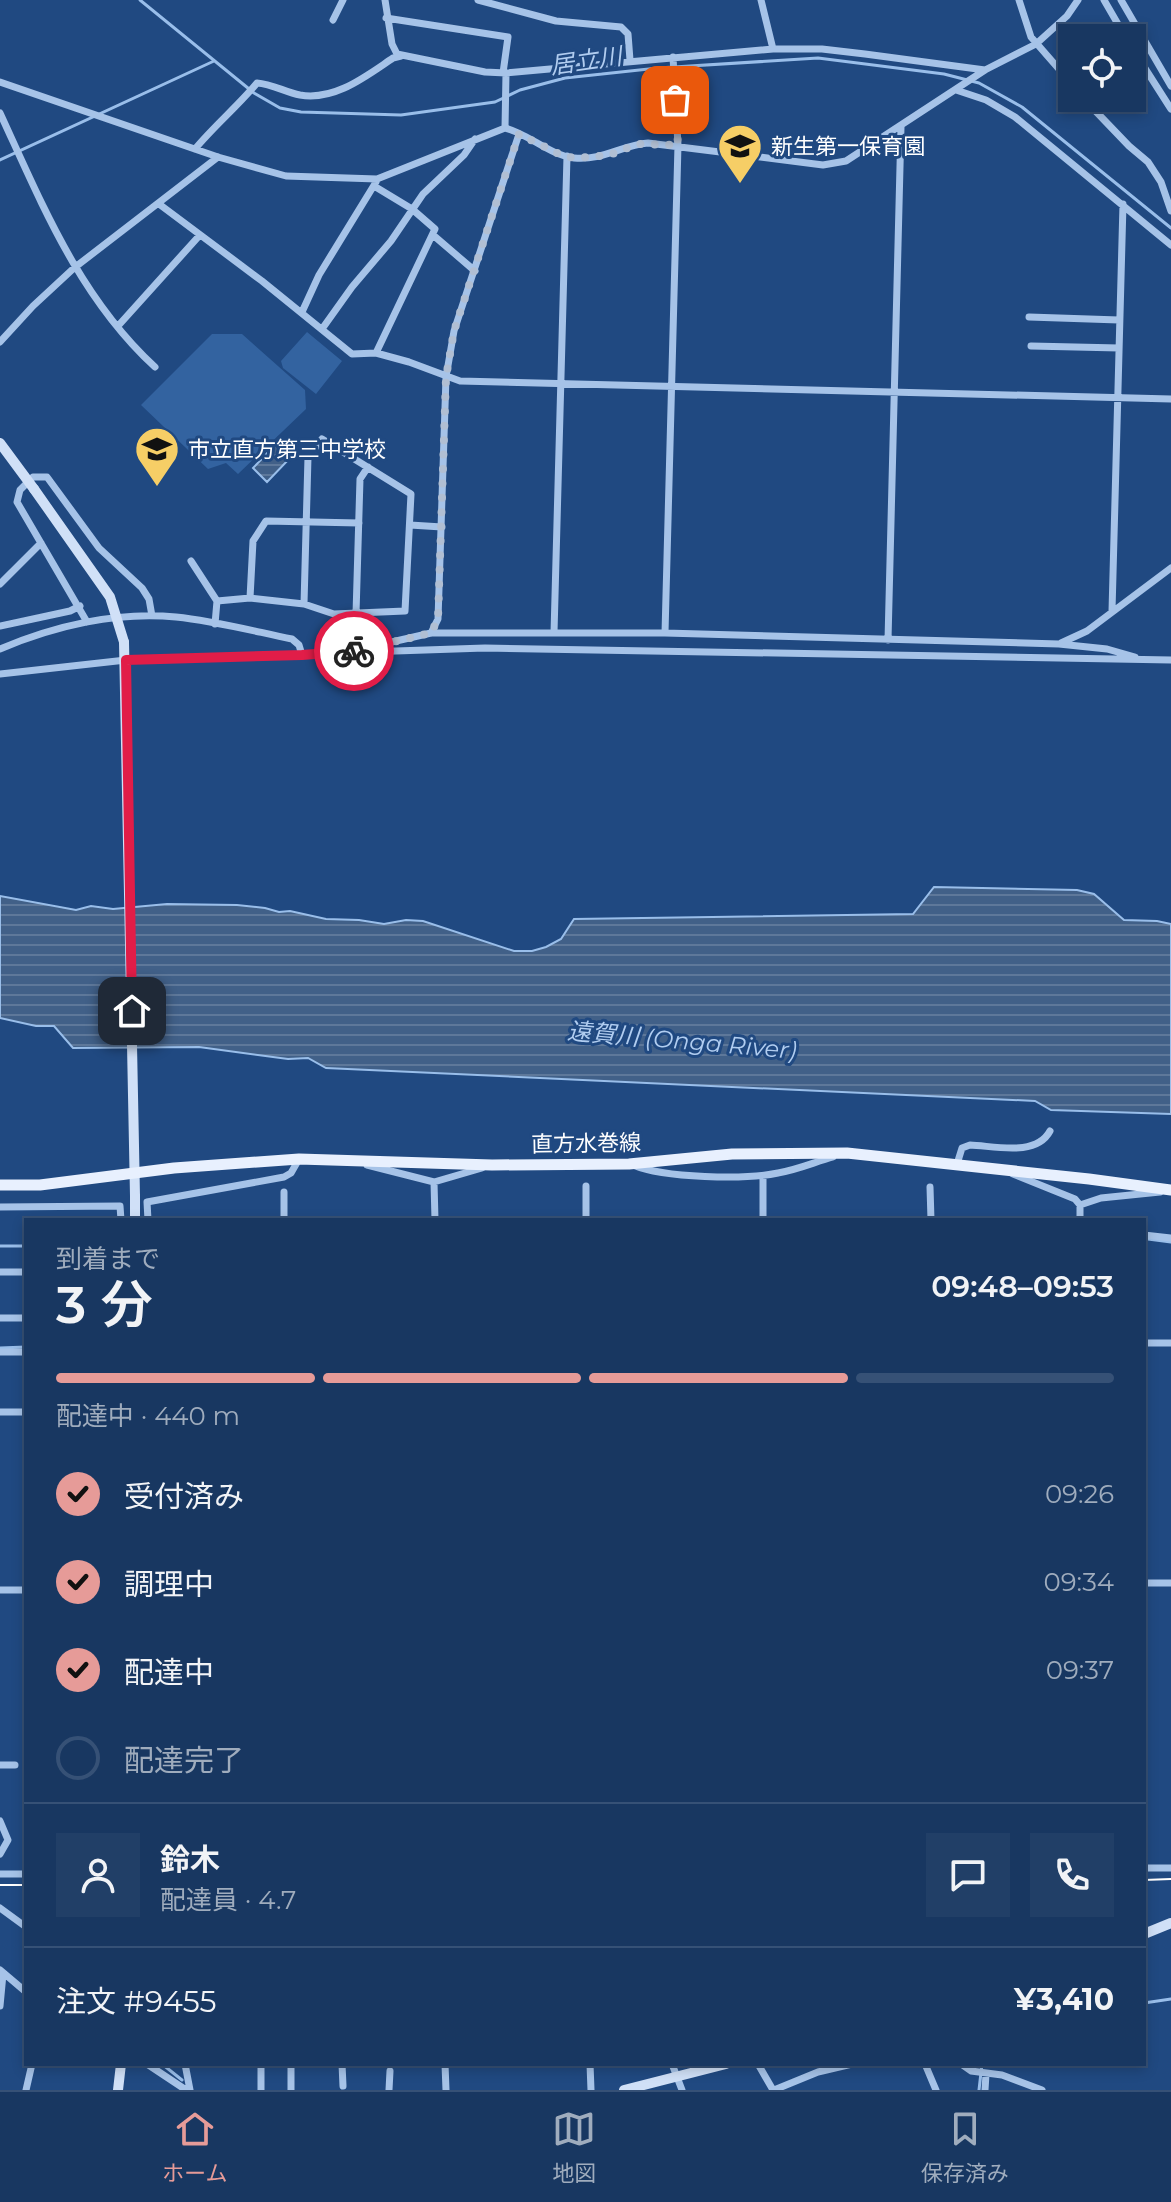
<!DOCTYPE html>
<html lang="ja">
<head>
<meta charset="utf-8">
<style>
	:root { --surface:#183761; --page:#213f67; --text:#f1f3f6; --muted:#9facbd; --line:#365176; --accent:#e69b98 }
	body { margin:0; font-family:Montserrat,"Noto Sans JP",sans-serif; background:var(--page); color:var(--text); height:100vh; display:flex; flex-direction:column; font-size:30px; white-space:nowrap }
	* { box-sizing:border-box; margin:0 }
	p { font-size:26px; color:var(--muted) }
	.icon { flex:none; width:44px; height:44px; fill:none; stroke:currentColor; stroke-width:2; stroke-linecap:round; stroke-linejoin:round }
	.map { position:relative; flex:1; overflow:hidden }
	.details { position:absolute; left:24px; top:1218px; width:1122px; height:848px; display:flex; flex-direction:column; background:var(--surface); border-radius:0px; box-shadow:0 4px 12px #0003,0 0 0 2px var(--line) }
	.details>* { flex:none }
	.controls { position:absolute; left:1058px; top:24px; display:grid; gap:16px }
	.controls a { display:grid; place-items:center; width:88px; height:88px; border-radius:0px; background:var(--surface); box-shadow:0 4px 12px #0003,0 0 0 2px var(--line); font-size:40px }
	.pin { position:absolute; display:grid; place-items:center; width:68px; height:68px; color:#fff; margin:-34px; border-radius:16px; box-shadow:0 4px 12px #0006 }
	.courier { position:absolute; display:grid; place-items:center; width:80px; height:80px; margin:-40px; border:6px solid #e11d48; border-radius:50%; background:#fff; color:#222; box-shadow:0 2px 10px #0007 }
	.headline em { font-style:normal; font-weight:600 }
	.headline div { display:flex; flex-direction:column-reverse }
	.headline { display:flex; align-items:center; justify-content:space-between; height:136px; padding:0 32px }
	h1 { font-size:52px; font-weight:600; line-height:60px }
	.bar { display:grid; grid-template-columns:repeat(4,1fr); gap:12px 8px; align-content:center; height:96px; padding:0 32px }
	.bar i { height:10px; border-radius:6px; background:var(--line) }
	.bar .current { background:var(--accent) }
	.bar p { grid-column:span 4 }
	.line { display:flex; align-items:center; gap:20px; padding:0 32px; border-top:2px solid var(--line) }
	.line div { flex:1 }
	.round { display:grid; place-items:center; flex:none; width:84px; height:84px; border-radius:0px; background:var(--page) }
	ol { padding:0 32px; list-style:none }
	li { display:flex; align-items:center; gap:24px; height:88px }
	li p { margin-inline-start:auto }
	li .icon { padding:8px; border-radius:50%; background:var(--accent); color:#111; stroke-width:4 }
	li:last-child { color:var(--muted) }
	li i { width:44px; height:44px; border:4px solid var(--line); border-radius:50% }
	.menu { display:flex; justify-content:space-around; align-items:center; height:112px; border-top:2px solid var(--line); background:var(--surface); font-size:22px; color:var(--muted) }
	.menu a { display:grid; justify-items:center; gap:4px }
	.menu .current { color:var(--accent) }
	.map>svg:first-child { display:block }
	.grass { fill:#3363a0 }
	.water { fill:url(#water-rules); stroke:#99beea; stroke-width:2 }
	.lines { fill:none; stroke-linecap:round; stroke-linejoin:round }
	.stream { stroke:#99beea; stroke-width:3 }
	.street { stroke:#a6c3e8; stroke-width:7 }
	.secondary { stroke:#d0e0f7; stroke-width:10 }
	.primary { stroke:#e8f0fe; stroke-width:11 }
	.tram { stroke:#fff; stroke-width:2 }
	.secondary-bridge { stroke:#d0e0f7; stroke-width:10 }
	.done { stroke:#b1bfd3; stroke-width:8; stroke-dasharray:0 14.4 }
	.route { stroke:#e11d48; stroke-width:10 }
	.labels { text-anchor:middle; stroke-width:6; stroke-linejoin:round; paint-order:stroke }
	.poi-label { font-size:22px; fill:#fff; stroke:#204981; text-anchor:start }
	.street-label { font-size:22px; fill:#fff; stroke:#204981 }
	.water-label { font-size:24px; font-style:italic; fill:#b1cdf0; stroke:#204981 }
</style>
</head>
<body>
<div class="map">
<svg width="1171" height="2090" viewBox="0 0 1171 2090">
	<defs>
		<pattern id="water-rules" width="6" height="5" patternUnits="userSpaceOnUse" patternTransform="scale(2)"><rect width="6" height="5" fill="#416088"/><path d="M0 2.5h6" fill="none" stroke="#5e789a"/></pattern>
	</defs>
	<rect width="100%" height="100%" fill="#204981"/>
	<path class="grass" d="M 307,332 L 342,361 L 316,394 L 283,368 L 281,361 Z
		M 212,334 L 242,334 L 305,390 L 306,409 L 238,474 L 226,463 L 208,469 L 141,405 Z"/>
	<path class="water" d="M 276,444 L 290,458 L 267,482 L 253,468 Z
		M 934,887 L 1077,890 L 1094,894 L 1124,920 L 1157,921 L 1171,924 L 1171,1114 L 1051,1110 L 1035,1101 L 326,1068 L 308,1058 L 288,1059 L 199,1047 L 73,1048 L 54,1026 L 36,1026 L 0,1018 L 0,896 L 76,910 L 91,906 L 113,909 L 167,904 L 237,905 L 265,908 L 279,912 L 290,911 L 326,919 L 359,920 L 384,924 L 406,920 L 423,921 L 514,951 L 532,951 L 546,947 L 561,939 L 574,919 L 913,914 Z"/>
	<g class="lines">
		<path class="stream" d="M 140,0 L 254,93 L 280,108 L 301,112 L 401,115 L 495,102 L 520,90 L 565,78 L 658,68 L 818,58 L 944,74 L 979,83 L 1022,107 L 1171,228
			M 0,160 L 214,61
			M 1148,1239 L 1171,1242
			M 0,1246 L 26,1246
			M 0,1348 L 26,1347
			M 1144,2003 L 1171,1999
			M 162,2064 L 182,2080
			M 979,2090 L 982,2064"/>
		<path class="street" d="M 385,0 L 392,44 L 397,54 L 485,72 L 506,73 L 773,49 L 822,49 L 865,54 L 985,70
			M 478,0 L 556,21 L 621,27 L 628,34 L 630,60
			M 761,0 L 773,49
			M 1019,0 L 1031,37 L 1072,84
			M 1104,0 L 1126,38
			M 1121,0 L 1171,86
			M 386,18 L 508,37 L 503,73
			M 333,20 L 343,0
			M 1132,48 L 1171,109
			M 0,82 L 218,157 L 286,176 L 377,179 L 505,128 C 529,134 549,155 574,158 C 602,161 622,145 648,143 L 823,165 L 846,161 L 985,70 L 1036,44 L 1067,16 L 1078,0
			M 956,90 L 986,100 L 1015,117 L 1171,245
			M 1083,98 L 1129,146 L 1148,162 L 1161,182 L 1171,211
			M 0,113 C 42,204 79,297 155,367
			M 505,128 L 506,73
			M 195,149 C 215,125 238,106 257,83 C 272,84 285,92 300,95 C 335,101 366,76 393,58 L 401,56
			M 374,186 L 412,209 L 435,229 L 376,353
			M 159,204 L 262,281 L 352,354 L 376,353 L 409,362 L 460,381 L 1171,399
			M 433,235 L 475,271
			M 302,312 L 319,275 L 376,182
			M 1029,317 L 1119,320
			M 118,326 L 199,236
			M 322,329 L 352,287 L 391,241 L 423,194 L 464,155 L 475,139
			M 0,342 L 33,306 L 74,268 L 218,157
			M 1031,346 L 1119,348
			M 410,525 L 442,527
			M 191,561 L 217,601 L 215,624
			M 0,584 L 41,543
			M 250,598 L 253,541 L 266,521 L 359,523
			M 217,601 L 250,598 L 304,604 L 334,614 L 405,611 L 411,494 L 322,439 L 308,457 L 304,604
			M 1112,611 L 1123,204
			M 356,614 L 360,479 L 368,467
			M 87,622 L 17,502 L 20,490 L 33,477 L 47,477 L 99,548 L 142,588 L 149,599 L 152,616
			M 0,626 L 70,611 L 80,606
			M 431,633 L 438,619 L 446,377 L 454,331 L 519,134
			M 554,633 L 567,156
			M 665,633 L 678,145 L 673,57
			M 888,640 L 901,127
			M 1061,643 L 1087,631 L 1171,568
			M 370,647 L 431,633 L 665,633 L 1059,644 L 1107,649 L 1135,657
			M 0,649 C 54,626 117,611 176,617 C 215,621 253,631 292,639 L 299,645 L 302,655
			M 0,674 L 126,660 L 485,648 L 1171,660
			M 957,1164 L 962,1148 L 970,1145 C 995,1146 1036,1157 1050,1131
			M 367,1165 L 434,1182 L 482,1168
			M 633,1165 C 664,1178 745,1180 778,1173 C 797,1170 815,1162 833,1157
			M 1013,1174 L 1075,1199 L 1080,1205 L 1080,1220
			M 763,1176 L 763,1220
			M 434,1182 L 435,1220
			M 586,1186 L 586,1220
			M 930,1187 L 931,1220
			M 284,1192 L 284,1220
			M 1080,1205 L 1101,1198 L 1160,1192
			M 0,1207 L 120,1206 L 121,1220
			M 148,1220 L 147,1202 L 284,1177 L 291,1173 L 299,1159
			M 1144,1235 L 1171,1238
			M 0,1272 L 26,1272
			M 0,1318 L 26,1318
			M 1144,1343 L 1171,1343
			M 0,1352 L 26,1352
			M 0,1412 L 26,1412
			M 1144,1583 L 1171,1583
			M 0,1590 L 26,1590
			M 0,1765 L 15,1765
			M 0,1821 L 8,1840 L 0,1854
			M 1144,1868 L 1171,1868
			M 0,1874 L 26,1874
			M 0,1908 L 26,1927
			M 0,1970 L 26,1992
			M 0,2006 L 3,1974
			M 147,2064 L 186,2090
			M 185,2064 L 190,2090
			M 291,2064 L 291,2090
			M 342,2064 L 343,2086
			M 445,2064 L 446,2090
			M 590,2064 L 591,2090
			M 672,2064 L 682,2090
			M 758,2064 L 773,2090
			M 925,2064 L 936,2090
			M 961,2064 L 971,2071 L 1002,2075 L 1042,2090
			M 26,2090 L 32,2064
			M 261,2090 L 261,2064
			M 389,2090 L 390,2071
			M 774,2090 L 818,2072 L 852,2064
			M 985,2090 L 986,2074"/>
		<path class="secondary" d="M 0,443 L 34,489
			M 124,642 L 135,1196
			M 1144,1934 L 1171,1923
			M 118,2090 L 121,2064
			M 624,2090 L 726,2064"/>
		<path class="primary" d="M 0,1185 L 40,1185 L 174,1168 L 299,1159 L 492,1165 L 629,1164 L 732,1154 L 847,1153 L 1089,1179 L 1171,1190"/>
		<path class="tram" d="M 1144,1880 L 1171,1879
			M 0,1885 L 26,1885"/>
		<path class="secondary-bridge" d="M 34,489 L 110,597 L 124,642
			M 135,1196 L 135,1220"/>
	</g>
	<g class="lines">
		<path class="done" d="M 354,651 L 431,633 L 438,619 L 446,377 L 454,331 L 519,134 L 563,156 L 576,158 L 610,155 L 637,144 L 678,145 L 675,100"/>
		<path class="route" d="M 132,1011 L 126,660 L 302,655 L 354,651"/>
	</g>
	<defs>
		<g id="school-pin" transform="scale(2.3)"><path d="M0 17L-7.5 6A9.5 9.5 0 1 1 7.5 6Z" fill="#f6ce66" stroke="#204981"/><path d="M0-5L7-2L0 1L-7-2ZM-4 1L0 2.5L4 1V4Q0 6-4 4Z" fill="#111"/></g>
	</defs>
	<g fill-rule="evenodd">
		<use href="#school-pin" x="740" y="146"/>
		<use href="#school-pin" x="157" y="449"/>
	</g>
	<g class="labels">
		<g class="poi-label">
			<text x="771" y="154">新生第一保育園</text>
			<text x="188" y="457">市立直方第三中学校</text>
		</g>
		<g class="street-label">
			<text transform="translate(586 1143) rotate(-1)" y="8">直方水巻線</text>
		</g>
		<g class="water-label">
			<text transform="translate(586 61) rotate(-8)" y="8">居立川</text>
			<text transform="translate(682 1041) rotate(5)" y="8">遠賀川 (Onga River)</text>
		</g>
	</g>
</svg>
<div class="controls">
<a><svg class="icon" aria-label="locate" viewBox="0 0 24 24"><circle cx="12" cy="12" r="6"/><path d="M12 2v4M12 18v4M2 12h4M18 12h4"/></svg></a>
</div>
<div class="pin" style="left:675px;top:100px;background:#ea580c"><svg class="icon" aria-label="bag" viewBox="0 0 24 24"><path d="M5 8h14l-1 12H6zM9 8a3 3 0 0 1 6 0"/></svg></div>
<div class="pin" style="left:132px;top:1011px;background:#1f2937"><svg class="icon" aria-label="home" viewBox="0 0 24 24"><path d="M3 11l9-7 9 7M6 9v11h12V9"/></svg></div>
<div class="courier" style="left:354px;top:651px"><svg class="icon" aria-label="bike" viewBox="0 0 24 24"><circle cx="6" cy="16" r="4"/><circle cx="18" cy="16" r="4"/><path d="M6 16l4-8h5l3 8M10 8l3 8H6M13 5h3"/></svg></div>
<section class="details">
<div class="headline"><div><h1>3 分</h1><p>到着まで</p></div><em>09:48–09:53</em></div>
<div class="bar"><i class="current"></i><i class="current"></i><i class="current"></i><i></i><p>配達中 · 440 m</p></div>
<ol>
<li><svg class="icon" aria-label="check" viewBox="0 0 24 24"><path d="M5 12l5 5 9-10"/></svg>受付済み<p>09:26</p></li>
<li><svg class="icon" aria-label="check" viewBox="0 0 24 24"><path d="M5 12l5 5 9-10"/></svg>調理中<p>09:34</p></li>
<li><svg class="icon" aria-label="check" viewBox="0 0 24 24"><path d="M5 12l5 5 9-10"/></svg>配達中<p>09:37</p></li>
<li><i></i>配達完了</li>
</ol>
<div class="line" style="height:144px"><a class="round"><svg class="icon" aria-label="person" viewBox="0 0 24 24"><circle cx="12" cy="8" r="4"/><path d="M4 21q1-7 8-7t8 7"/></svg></a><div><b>鈴木</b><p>配達員 · 4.7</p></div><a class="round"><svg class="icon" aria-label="chat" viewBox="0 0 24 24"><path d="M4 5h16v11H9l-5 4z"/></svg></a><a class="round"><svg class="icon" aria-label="phone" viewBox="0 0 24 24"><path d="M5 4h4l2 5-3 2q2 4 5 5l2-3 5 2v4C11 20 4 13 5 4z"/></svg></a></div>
<div class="line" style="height:104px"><div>注文 #9455</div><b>¥3,410</b></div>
</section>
</div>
<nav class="menu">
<a class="current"><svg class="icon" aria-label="home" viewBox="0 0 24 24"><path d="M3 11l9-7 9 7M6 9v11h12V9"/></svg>ホーム</a>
<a><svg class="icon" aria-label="map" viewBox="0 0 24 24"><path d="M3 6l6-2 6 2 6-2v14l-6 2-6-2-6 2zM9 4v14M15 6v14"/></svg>地図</a>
<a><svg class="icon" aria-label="saved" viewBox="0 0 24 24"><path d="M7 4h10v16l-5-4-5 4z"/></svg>保存済み</a>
</nav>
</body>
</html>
